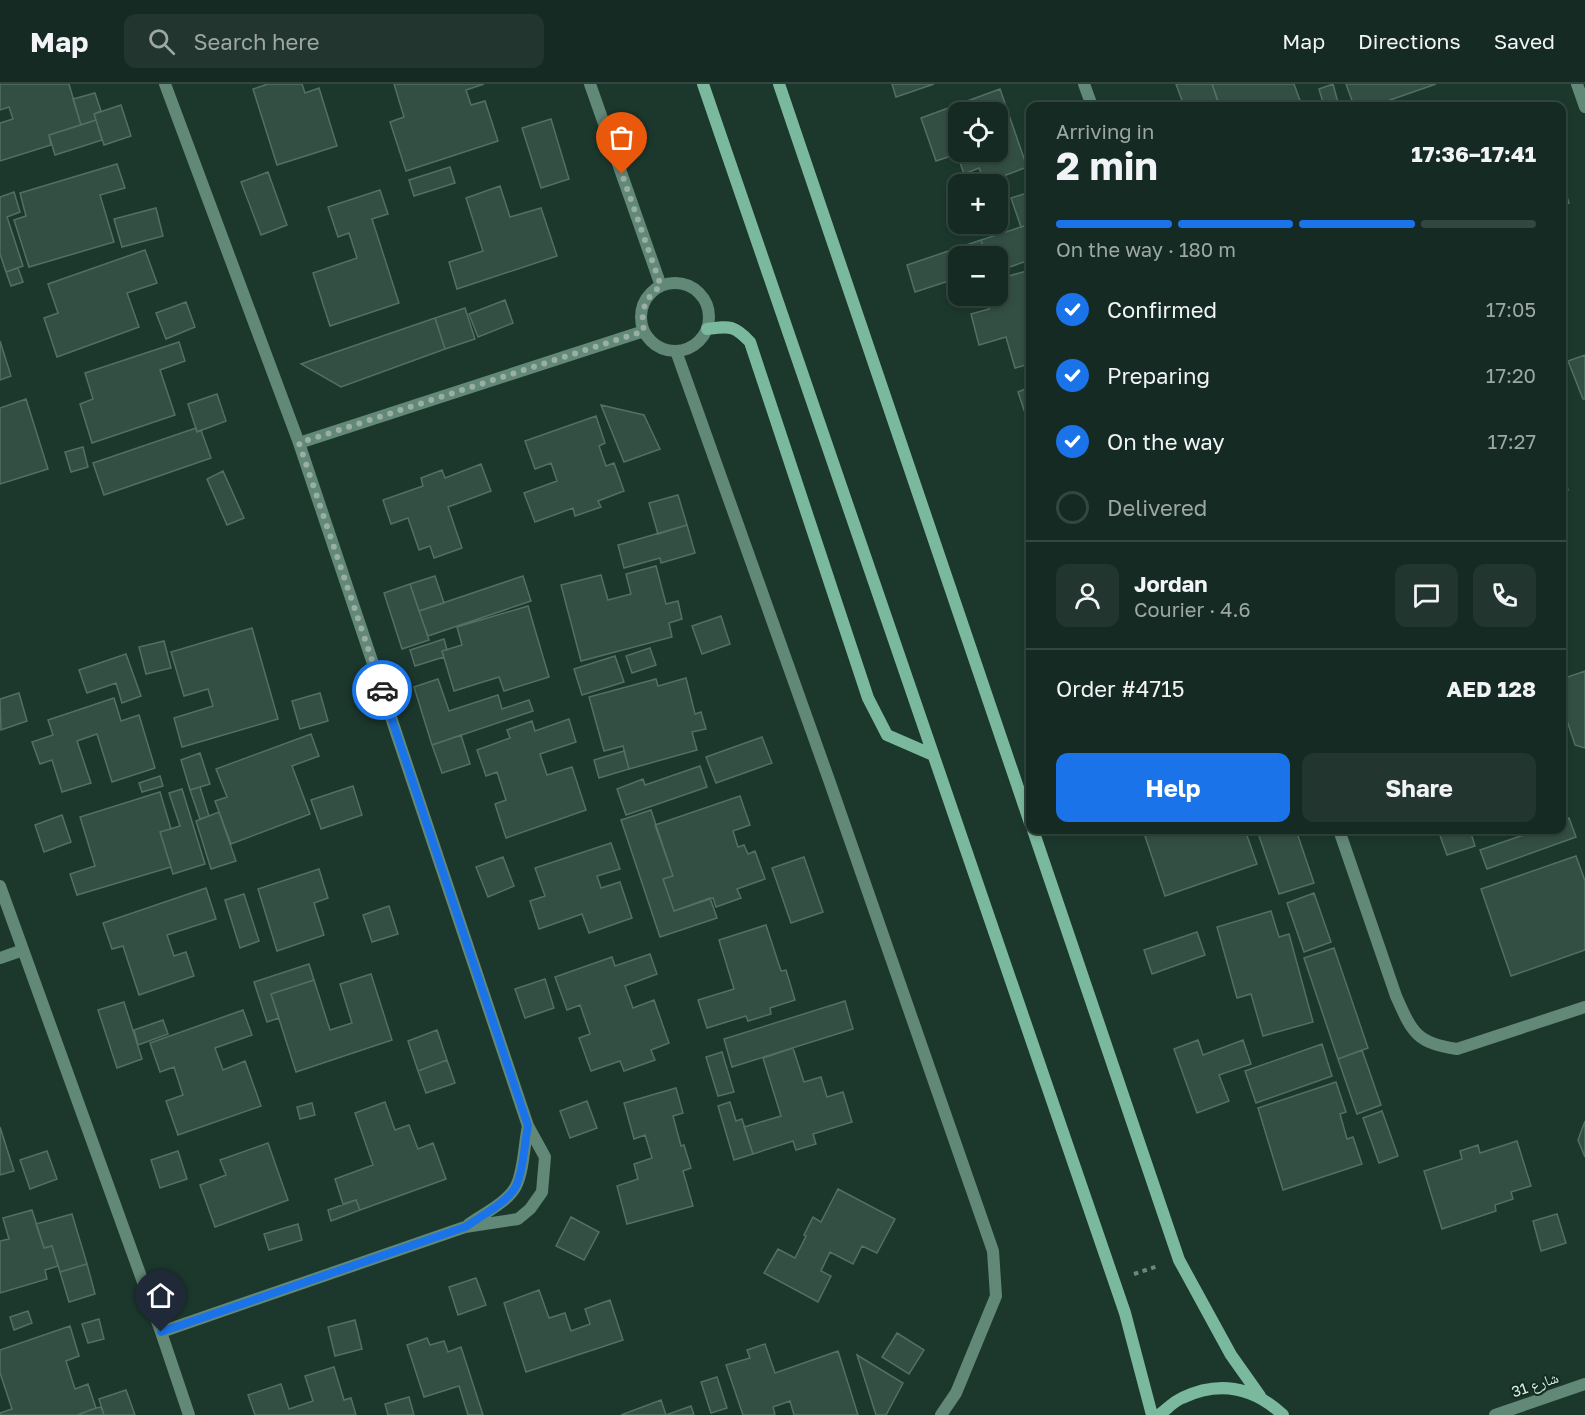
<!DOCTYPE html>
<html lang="en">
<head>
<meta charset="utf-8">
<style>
	:root { --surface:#152a22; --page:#22362f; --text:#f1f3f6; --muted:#9da7a5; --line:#344640; --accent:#1a73e8 }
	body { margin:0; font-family:"Golos Text","Noto Naskh Arabic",sans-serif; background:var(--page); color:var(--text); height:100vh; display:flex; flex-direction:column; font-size:22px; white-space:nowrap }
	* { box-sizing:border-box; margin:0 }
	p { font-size:20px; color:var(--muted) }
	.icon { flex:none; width:33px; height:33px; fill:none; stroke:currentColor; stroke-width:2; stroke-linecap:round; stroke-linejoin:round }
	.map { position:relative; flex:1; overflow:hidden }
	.details { position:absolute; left:1026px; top:18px; width:540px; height:732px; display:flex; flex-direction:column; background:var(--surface); border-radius:12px; box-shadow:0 3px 9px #0003,0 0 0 2px var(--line) }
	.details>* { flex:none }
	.controls { position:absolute; left:948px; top:18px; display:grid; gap:12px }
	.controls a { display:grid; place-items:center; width:60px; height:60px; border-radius:12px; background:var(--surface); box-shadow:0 3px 9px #0003,0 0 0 2px var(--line); font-size:30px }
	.pin { position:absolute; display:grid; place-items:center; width:51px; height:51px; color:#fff; margin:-62px -26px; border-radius:50% 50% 50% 0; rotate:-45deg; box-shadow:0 0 6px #0007 }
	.pin .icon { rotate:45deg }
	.courier { position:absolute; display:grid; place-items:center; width:60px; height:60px; margin:-30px; border:4px solid #1a73e8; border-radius:50%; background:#fff; color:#222; box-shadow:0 2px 8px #0007 }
	.head em { font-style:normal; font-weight:700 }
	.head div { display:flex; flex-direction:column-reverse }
	.head { display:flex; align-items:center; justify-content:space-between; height:102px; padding:0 30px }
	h1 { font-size:39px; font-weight:700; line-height:45px }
	.bar { display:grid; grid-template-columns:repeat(4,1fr); gap:9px 6px; align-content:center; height:72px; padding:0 30px }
	.bar i { height:8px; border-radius:4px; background:var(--line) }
	.bar .on { background:var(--accent) }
	.bar p { grid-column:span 4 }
	.line { display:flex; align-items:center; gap:15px; padding:0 30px; border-top:2px solid var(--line) }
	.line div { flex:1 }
	.round { display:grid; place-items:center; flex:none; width:63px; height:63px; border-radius:12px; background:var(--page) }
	ol { padding:0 30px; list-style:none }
	li { display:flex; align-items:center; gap:18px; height:66px }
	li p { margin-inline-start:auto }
	li .icon { padding:6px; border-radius:50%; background:var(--accent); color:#fff; stroke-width:4 }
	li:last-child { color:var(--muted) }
	li i { width:33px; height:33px; border:3px solid var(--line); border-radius:50% }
	.cta { display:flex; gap:12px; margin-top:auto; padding:12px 30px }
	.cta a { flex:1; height:69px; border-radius:12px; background:var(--accent); color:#fff; font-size:24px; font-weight:700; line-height:69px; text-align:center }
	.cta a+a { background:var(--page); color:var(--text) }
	header { display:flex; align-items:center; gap:36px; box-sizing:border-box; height:84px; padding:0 30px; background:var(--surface); border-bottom:2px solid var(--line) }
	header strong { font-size:28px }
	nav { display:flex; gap:33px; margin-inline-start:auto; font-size:21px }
	.search { width:420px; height:54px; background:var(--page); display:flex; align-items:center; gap:15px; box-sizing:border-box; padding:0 21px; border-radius:12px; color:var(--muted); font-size:22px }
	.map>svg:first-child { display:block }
	.building { fill:#334f43; stroke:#527062; stroke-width:1.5; fill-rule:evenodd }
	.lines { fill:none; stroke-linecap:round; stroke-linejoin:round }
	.path { stroke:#6f867c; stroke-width:4; stroke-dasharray:4.5 4.5; stroke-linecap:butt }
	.minor { stroke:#628877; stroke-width:12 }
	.tertiary { stroke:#628877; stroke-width:12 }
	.secondary { stroke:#7bb99e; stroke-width:12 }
	.done { stroke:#99aea5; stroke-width:6; stroke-dasharray:0 10.8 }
	.route { stroke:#1a73e8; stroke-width:8 }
	.labels { text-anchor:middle; stroke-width:4.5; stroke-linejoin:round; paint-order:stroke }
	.street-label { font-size:15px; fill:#ddede5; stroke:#122e23 }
</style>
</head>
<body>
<header>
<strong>Map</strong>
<div class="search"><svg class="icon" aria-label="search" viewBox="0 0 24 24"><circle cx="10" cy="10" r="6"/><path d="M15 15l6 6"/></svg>Search here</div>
<nav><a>Map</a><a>Directions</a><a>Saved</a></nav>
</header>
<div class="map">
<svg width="1585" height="1331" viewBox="0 0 1585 1331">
	<rect width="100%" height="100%" fill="#1c382d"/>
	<path class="building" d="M 0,0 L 69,0 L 81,41 L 49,51 L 51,61 L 0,77 L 0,39 L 13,35 L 9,23 L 0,26 Z
		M 268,0 L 302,0 L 305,9 L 319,4 L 337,62 L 277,81 L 253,5 Z
		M 394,0 L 484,0 L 466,6 L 471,21 L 485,17 L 498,57 L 406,87 L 390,38 L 404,33 Z
		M 892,0 L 934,0 L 896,13 Z
		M 1176,0 L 1212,0 L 1218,18 L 1205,22 L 1184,22 Z
		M 1212,0 L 1294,0 L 1302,22 L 1220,22 Z
		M 1333,0 L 1339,22 L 1324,22 L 1319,5 Z
		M 1346,0 L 1436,0 L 1373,22 L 1354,22 Z
		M 1000,5 L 1027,83 L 985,99 L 979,84 L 964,90 L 957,70 L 936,77 L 921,34 ZM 958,28 L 998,28 L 998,68 L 958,68 Z
		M 95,9 L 101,27 L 94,30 L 96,36 L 81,41 L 73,15 Z
		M 121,21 L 131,52 L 104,61 L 94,30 Z
		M 551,35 L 569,95 L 541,104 L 522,44 Z
		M 96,36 L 102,56 L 55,71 L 49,51 Z
		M 117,80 L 125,104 L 100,111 L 114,158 L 29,183 L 14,136 L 26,132 L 20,109 Z
		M 450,83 L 455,99 L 414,112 L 409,96 Z
		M 268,88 L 287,141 L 261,151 L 241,98 Z
		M 1562,97 L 1569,119 L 1562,122 Z
		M 500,102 L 510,133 L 541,124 L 557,172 L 457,205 L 449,178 L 483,167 L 466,114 Z
		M 380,106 L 388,130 L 372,135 L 399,219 L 330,242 L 313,189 L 357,174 L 349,149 L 338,153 L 328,123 Z
		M 14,108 L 20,128 L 7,133 L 23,182 L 6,188 L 0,170 L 0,113 Z
		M 1030,108 L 1030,140 L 1021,143 L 1011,114 Z
		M 156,124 L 163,152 L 122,163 L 114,135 Z
		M 1030,140 L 1030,176 L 998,187 L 998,172 L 986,172 L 981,156 Z
		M 981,156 L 986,172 L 958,172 L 958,194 L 915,208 L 907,181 Z
		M 145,166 L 157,199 L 127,209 L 139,243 L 57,273 L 44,234 L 58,229 L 48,200 Z
		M 18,184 L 23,198 L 11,202 L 6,188 Z
		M 1030,186 L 1030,280 L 1015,284 L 1006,253 L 979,261 L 971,230 L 989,225 L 985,212 L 998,212 L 998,195 Z
		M 505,216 L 513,239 L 478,253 L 469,230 Z
		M 186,218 L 195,243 L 166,255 L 156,229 Z
		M 465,224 L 475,255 L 445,265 L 435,234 Z
		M 435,234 L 445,265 L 341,303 L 301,280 Z
		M 0,257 L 11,292 L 0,296 Z
		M 179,258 L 185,277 L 160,286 L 175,331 L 92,359 L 80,320 L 93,315 L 85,289 Z
		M 1585,271 L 1585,315 L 1583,315 L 1568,277 Z
		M 1030,303 L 1030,344 L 1018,308 Z
		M 217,310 L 226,337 L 197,348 L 188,320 Z
		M 26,315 L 48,385 L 0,400 L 0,324 Z
		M 601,321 L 644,331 L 660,365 L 624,378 Z
		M 596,332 L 605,359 L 599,362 L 606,382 L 614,379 L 624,407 L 598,417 L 601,423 L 575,432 L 573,424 L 535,438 L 524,409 L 557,397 L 551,379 L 535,385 L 525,357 Z
		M 196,344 L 197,348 L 201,346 L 211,374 L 104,411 L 93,379 Z
		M 83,363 L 88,383 L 71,388 L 65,368 Z
		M 481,380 L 491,407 L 448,423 L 462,464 L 434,474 L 430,462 L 419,466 L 408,434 L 391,440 L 383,416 L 423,402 L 421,394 L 442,386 L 445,394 Z
		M 223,387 L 244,434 L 227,441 L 207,395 Z
		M 1562,387 L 1568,406 L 1562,408 Z
		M 678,411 L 687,441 L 658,450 L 649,419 Z
		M 687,441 L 695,469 L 661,479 L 660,474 L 624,484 L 618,461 Z
		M 656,482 L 666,520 L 678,517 L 682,535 L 669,539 L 672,553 L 581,577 L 561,501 L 601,491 L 608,516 L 631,510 L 626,490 Z
		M 435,492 L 444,519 L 419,527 L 410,500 Z
		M 523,492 L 531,517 L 428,552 L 419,527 Z
		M 410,500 L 429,556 L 402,565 L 384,509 Z
		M 528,522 L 549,593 L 504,607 L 499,593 L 454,607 L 442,567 L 462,561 L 457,543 Z
		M 721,532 L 730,560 L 702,570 L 692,542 Z
		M 252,544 L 278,635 L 182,663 L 174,634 L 213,622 L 208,605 L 184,612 L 171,568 Z
		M 444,555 L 447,566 L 442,567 L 444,573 L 415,582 L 410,566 Z
		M 164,557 L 171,584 L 146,590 L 139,563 Z
		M 650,564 L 656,581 L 632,589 L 626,572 Z
		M 126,570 L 141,612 L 122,619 L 116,599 L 87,609 L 79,586 Z
		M 615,572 L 624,598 L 582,611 L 574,585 Z
		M 1585,587 L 1585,664 L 1575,661 L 1562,621 L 1562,595 Z
		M 686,594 L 695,630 L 701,628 L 706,645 L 692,648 L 697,666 L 629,685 L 623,662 L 604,667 L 589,613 L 656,595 L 658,602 Z
		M 438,595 L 449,627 L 498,611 L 502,625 L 529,616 L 533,627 L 432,661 L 414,603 Z
		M 19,609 L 27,637 L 1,646 L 0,615 Z
		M 320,609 L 328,637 L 300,645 L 292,617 Z
		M 114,614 L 121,637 L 139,631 L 155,684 L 112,698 L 97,650 L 77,657 L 91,699 L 62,708 L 52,676 L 40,680 L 32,658 L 53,651 L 48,636 Z
		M 569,635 L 576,658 L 540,670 L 547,691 L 572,683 L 586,726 L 506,754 L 495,720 L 506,716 L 497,688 L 486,692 L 477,666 L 510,654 L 507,646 L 532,637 L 535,647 Z
		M 311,650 L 319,672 L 292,682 L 310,730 L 231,760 L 215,717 L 227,713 L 216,685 Z
		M 461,651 L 470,680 L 442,689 L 432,661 Z
		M 762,653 L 772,679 L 716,699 L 706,673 Z
		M 624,667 L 629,685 L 599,694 L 594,676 Z
		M 200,669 L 210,700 L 190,706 L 181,676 Z
		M 700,682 L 707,703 L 626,731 L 617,705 L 643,695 L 645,701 Z
		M 160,692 L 163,702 L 142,708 L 139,699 Z
		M 353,702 L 362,731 L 321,745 L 311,716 Z
		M 200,703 L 209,732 L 200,735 L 190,706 Z
		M 182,705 L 205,780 L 173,790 L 160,748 L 180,742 L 169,709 Z
		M 160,708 L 171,745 L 160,748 L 171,783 L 77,811 L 70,790 L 95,782 L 80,733 Z
		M 740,712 L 750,741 L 733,747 L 738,763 L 744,761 L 748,770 L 755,767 L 765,795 L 737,805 L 741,814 L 716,823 L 713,814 L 674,827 L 663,795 L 673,792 L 655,741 Z
		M 651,726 L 673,792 L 663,795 L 674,827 L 710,814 L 717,834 L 660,853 L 621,736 Z
		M 219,728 L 236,777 L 211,785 L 196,737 Z
		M 62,731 L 71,758 L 44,768 L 35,741 Z
		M 1569,734 L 1576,753 L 1487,785 L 1480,766 L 1538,746 L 1562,746 L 1562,737 Z
		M 1143,746 L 1245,746 L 1257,780 L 1165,812 Z
		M 1257,746 L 1296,746 L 1314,799 L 1279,810 Z
		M 1438,746 L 1470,746 L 1475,762 L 1447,771 Z
		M 611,759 L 620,785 L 597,792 L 601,804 L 620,798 L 632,834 L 589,849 L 582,830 L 539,845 L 530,817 L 545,812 L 535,784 Z
		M 1576,772 L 1585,797 L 1585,866 L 1511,892 L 1481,805 Z
		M 503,773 L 514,802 L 488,813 L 476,783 Z
		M 804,773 L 823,828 L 791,839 L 772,784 Z
		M 319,785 L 328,814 L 314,819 L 324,851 L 277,867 L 258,805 Z
		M 206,804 L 216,835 L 167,851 L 174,872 L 186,868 L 194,892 L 139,911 L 123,862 L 112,865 L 103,839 Z
		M 1314,809 L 1331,858 L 1304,868 L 1287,819 Z
		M 244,810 L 259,857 L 240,864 L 225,816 Z
		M 389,822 L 398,850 L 372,858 L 363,831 Z
		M 1271,827 L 1279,853 L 1289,850 L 1313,938 L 1263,952 L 1251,910 L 1237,914 L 1217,843 Z
		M 766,841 L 781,887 L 786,886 L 795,916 L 770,924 L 771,930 L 748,937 L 746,932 L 707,944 L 698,916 L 734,905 L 719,856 Z
		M 1197,848 L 1205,871 L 1152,890 L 1144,866 Z
		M 1334,864 L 1368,964 L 1338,975 L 1304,874 Z
		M 650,870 L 657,890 L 625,902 L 633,924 L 654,916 L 669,959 L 651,966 L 655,976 L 624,987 L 620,977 L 591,987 L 579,954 L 590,950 L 580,921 L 567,926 L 555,893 L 612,873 L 615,882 Z
		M 309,880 L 314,896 L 271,910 L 279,934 L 267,938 L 254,898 Z
		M 371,890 L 392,956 L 296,988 L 271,910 L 314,896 L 330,946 L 352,939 L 340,900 Z
		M 545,895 L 554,924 L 525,934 L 515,905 Z
		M 845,917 L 853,945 L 732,983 L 724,955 Z
		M 124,918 L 142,975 L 117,984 L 98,926 Z
		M 243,926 L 252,951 L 215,964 L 223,986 L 245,977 L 261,1022 L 178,1051 L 166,1017 L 183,1011 L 174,983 L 160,988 L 150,959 Z
		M 163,936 L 168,950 L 138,961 L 134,946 Z
		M 437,946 L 447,976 L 418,987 L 408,957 Z
		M 1198,956 L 1203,971 L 1243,956 L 1251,980 L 1219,991 L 1229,1017 L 1197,1029 L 1174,965 Z
		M 1322,960 L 1332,992 L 1256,1019 L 1245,987 Z
		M 793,964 L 804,998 L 821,993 L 827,1013 L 843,1008 L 852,1038 L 813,1050 L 816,1060 L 796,1066 L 793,1057 L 753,1070 L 744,1043 L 781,1032 L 763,974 Z
		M 1362,966 L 1381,1021 L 1357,1030 L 1338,975 Z
		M 722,968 L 734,1008 L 718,1012 L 706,973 Z
		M 447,976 L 455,999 L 426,1009 L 418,987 Z
		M 1336,998 L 1346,1028 L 1340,1030 L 1347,1055 L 1353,1053 L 1362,1080 L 1283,1106 L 1258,1024 Z
		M 676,1004 L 683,1029 L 673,1032 L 681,1062 L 684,1061 L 691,1084 L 683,1087 L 693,1122 L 627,1140 L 617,1102 L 638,1095 L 634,1080 L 652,1074 L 645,1051 L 634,1055 L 624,1019 Z
		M 587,1017 L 597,1044 L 570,1054 L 560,1027 Z
		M 385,1018 L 395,1046 L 409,1041 L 418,1065 L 433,1059 L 446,1095 L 360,1126 L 356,1116 L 343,1120 L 335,1095 L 373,1081 L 355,1029 Z
		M 730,1018 L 736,1037 L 742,1035 L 753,1070 L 734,1076 L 718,1022 Z
		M 312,1019 L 315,1031 L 300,1035 L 297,1023 Z
		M 1382,1027 L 1398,1072 L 1379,1079 L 1363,1034 Z
		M 1585,1037 L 1585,1073 L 1578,1056 Z
		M 0,1043 L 14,1087 L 0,1091 Z
		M 1517,1057 L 1531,1102 L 1511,1108 L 1513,1115 L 1495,1121 L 1496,1127 L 1442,1145 L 1424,1087 L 1462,1075 L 1460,1067 L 1478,1061 L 1480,1069 Z
		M 268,1059 L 288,1116 L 215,1143 L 200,1101 L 226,1091 L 220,1076 Z
		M 47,1067 L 57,1095 L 30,1105 L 20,1076 Z
		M 178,1067 L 187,1095 L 160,1104 L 151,1076 Z
		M 838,1105 L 895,1135 L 877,1169 L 862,1162 L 853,1180 L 830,1168 L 821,1187 L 831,1192 L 818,1218 L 764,1189 L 778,1165 L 795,1174 L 806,1152 L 804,1151 L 813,1133 L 821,1138 Z
		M 356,1116 L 360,1126 L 331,1137 L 328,1126 Z
		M 32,1126 L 44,1164 L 52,1162 L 58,1182 L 45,1186 L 47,1195 L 0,1209 L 0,1157 L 9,1155 L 3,1134 Z
		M 72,1130 L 87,1180 L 60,1188 L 52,1162 L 44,1164 L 36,1140 Z
		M 1557,1130 L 1566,1159 L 1541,1167 L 1533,1137 Z
		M 571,1133 L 599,1148 L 584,1176 L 556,1162 Z
		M 298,1140 L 302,1156 L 269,1166 L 264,1150 Z
		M 87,1180 L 95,1210 L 69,1218 L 60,1188 Z
		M 476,1194 L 486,1221 L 458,1231 L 449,1203 Z
		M 539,1206 L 549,1234 L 565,1229 L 571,1247 L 590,1240 L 585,1225 L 610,1216 L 623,1256 L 526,1288 L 504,1219 Z
		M 28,1227 L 32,1239 L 14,1246 L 10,1233 Z
		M 99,1235 L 104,1255 L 88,1259 L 82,1240 Z
		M 355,1236 L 362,1265 L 335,1272 L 328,1243 Z
		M 70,1242 L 79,1272 L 66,1277 L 75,1305 L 88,1300 L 96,1324 L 77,1331 L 0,1331 L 0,1329 L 12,1325 L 0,1289 L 0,1266 Z
		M 897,1249 L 924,1266 L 909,1290 L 882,1273 Z
		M 427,1254 L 430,1261 L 444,1257 L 448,1268 L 461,1263 L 483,1331 L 468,1331 L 459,1302 L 424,1313 L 407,1261 Z
		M 765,1260 L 775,1289 L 838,1267 L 858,1331 L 794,1331 L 790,1317 L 773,1323 L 775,1330 L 773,1331 L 743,1331 L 726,1281 L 750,1274 L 747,1266 Z
		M 857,1271 L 903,1299 L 886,1331 L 876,1331 Z
		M 334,1283 L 344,1316 L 351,1314 L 356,1331 L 255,1331 L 248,1311 L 281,1300 L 289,1325 L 313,1317 L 305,1292 Z
		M 717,1293 L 727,1324 L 711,1329 L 701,1298 Z
		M 126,1306 L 135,1331 L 104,1331 L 99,1315 Z
		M 409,1313 L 414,1331 L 388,1331 L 385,1320 Z
		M 661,1316 L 666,1331 L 691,1322 L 694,1331 L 621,1331 Z
		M 101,1323 L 104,1331 L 77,1331 L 96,1324 Z"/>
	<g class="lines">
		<path class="path" d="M 1134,1190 L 1158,1182"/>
		<path class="minor" d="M 590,0 L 661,202
			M 1084,0 L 1092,22
			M 1577,0 L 1585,23
			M641 233a34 34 0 1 1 68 0a34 34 0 1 1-68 0Z
			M 676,267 L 829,696 L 993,1167 L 996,1212 L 956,1309 L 941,1331
			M 299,359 L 644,247
			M 1339,746 L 1396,912 C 1412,948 1416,959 1457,965 L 1585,923
			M 0,802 L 161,1248 L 189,1331
			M 0,874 L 23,866
			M 469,1140 C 483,1130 508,1118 516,1102 C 524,1086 524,1060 528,1042
			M 161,1248 L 465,1143 L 518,1135 L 530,1125 L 542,1108 L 545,1073 L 528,1042 L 299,359 L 165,0"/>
		<path class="tertiary" d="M 1495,1331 L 1585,1300"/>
		<path class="secondary" d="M 703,0 L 1125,1229 L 1152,1331
			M 779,0 L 1030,739
			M 707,245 C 730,242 734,241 750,258 L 868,614 L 887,651 L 933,671
			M 1033,746 L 1179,1176 L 1231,1271 L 1260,1312
			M 1159,1331 C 1166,1326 1174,1317 1182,1314 C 1220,1296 1253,1303 1283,1331"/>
	</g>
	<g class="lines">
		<path class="done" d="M 382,606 L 299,359 L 644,247 C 640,226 645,214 661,202 L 622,90"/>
		<path class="route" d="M 161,1248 L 465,1143 C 480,1133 509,1117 516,1102 C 524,1086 524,1060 528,1042 L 382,606"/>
	</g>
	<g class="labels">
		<g class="street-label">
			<text transform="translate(1535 1301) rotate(-19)" y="5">شارع 31</text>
		</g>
	</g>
</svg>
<div class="controls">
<a><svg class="icon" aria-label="locate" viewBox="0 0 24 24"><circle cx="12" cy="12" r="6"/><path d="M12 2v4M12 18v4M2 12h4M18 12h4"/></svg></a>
<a>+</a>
<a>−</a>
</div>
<div class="pin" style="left:622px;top:90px;background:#ea580c"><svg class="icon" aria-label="bag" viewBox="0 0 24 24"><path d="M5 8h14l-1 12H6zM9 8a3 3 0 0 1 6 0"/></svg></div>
<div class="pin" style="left:161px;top:1248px;background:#1f2937"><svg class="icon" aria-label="home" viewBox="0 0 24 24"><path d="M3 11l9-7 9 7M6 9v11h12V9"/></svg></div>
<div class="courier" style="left:382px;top:606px"><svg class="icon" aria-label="car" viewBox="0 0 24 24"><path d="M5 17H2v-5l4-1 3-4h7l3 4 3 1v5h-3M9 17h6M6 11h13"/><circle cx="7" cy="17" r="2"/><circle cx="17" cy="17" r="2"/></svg></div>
<section class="details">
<div class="head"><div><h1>2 min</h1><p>Arriving in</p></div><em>17:36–17:41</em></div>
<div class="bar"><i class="on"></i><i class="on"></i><i class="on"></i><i></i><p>On the way · 180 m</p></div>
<ol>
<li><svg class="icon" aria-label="check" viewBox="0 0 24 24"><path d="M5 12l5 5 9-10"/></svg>Confirmed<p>17:05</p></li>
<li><svg class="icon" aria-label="check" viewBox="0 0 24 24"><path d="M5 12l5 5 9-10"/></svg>Preparing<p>17:20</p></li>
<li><svg class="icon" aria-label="check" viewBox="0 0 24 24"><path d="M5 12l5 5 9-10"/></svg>On the way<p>17:27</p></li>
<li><i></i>Delivered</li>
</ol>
<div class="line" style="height:108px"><a class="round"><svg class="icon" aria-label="person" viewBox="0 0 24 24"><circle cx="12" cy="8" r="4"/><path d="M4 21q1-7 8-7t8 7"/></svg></a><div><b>Jordan</b><p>Courier · 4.6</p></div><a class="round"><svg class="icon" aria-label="chat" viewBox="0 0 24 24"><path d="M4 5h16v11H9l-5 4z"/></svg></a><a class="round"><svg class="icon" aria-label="phone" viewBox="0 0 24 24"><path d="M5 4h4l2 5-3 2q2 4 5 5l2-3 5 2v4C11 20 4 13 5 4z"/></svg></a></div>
<div class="line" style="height:78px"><div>Order #4715</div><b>AED 128</b></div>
<div class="cta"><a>Help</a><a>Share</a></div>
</section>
</div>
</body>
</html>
